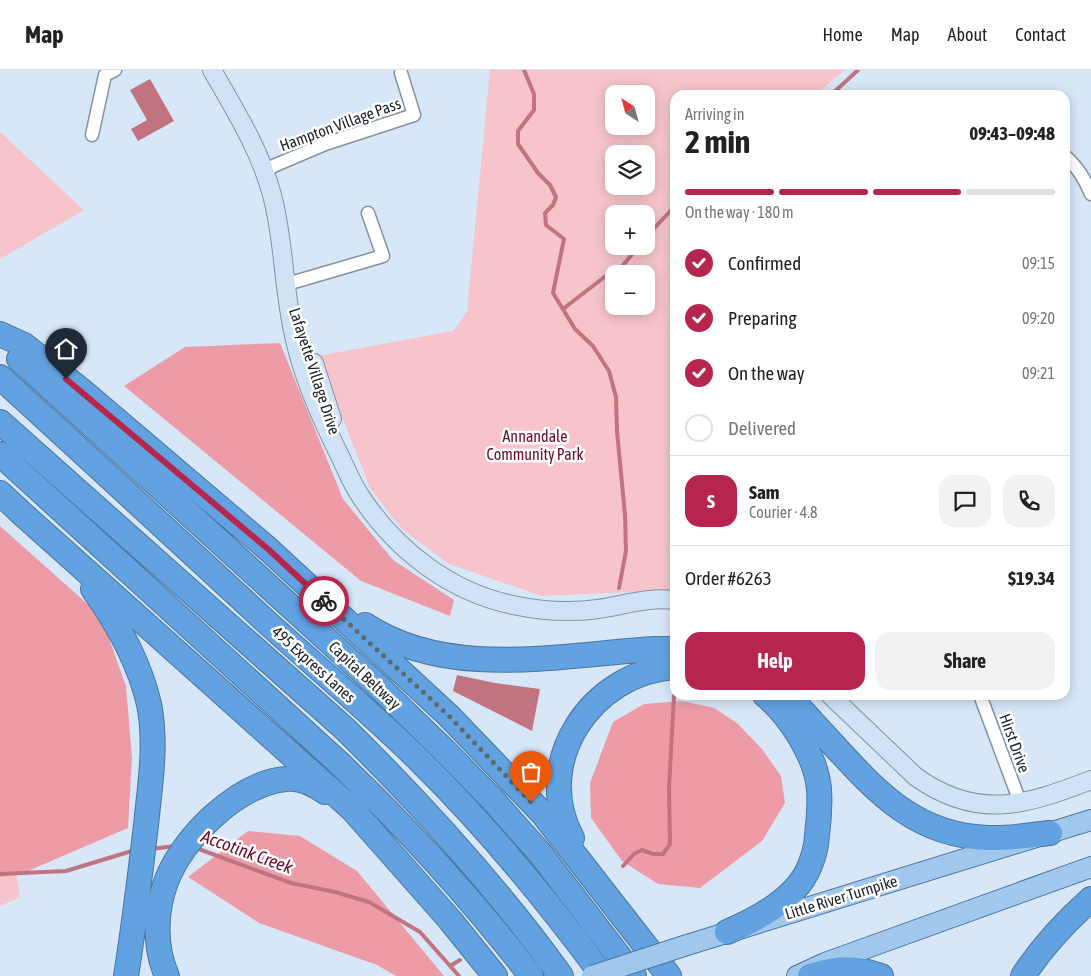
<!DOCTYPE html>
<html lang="en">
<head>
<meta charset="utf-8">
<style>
	:root { --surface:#fff; --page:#f2f2f2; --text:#222; --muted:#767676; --line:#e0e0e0; --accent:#b6254d }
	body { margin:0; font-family:"Asap Condensed",sans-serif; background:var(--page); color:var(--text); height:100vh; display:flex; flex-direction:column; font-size:19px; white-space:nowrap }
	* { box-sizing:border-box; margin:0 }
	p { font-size:16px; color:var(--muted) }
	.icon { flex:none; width:28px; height:28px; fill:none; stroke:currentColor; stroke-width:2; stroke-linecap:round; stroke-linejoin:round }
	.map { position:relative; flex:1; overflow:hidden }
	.sheet { position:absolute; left:670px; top:20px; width:400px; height:610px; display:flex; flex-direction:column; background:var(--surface); border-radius:15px; box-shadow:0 2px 12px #0003 }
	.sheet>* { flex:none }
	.needle { width:32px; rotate:324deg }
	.tools { position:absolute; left:605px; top:15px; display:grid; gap:10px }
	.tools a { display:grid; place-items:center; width:50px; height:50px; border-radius:10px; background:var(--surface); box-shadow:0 2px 12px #0003; font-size:25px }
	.pin { position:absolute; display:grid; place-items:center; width:42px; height:42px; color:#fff; margin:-51px -21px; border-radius:50% 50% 50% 0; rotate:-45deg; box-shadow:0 0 5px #0007 }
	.pin .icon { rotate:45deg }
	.courier { position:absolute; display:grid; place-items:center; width:50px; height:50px; margin:-25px; border:4px solid #b6254d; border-radius:50%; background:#fff; color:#222; box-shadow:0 1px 6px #0007 }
	.headline em { font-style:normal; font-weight:700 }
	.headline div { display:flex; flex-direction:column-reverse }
	.headline { display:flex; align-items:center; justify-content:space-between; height:85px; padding:0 15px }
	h1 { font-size:32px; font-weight:700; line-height:38px }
	.bar { display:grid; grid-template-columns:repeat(4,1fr); gap:8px 5px; align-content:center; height:60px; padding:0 15px }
	.bar i { height:6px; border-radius:4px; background:var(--line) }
	.bar .active { background:var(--accent) }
	.bar p { grid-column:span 4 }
	.line { display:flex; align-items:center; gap:12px; padding:0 15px; border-top:1px solid var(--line) }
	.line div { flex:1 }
	.round { display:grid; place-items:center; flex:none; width:52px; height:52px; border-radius:15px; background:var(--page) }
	ol { padding:0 15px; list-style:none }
	li { display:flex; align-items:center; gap:15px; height:55px }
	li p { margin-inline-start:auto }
	li .icon { padding:5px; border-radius:50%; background:var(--accent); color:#fff; stroke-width:4 }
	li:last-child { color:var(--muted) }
	li i { width:28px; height:28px; border:2px solid var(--line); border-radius:50% }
	.primary-button { display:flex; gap:10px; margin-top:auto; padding:10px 15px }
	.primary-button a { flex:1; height:58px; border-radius:15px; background:var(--accent); color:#fff; font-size:20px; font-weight:700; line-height:58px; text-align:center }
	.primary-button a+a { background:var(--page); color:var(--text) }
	header { display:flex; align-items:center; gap:30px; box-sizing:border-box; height:70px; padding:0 25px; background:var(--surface); border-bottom:1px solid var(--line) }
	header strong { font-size:24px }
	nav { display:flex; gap:28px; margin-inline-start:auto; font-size:18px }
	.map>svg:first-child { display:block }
	.green { fill:#f6c4ca; fill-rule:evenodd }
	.forest { fill:#ed9ca7 }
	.water { fill:#c1747f }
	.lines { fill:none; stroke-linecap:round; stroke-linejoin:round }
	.stream { stroke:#c1747f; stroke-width:4 }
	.street-casing { stroke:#8493a3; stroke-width:15 }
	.secondary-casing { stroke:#8493a3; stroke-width:20 }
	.primary-casing { stroke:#4a76a0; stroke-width:22 }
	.highway-casing { stroke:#4a76a0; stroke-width:26 }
	.street { stroke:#fff; stroke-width:12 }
	.secondary { stroke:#d0e3f6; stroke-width:18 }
	.primary { stroke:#a1c7ec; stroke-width:20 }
	.highway { stroke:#62a2e0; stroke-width:24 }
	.primary-bridge-casing { stroke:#4a76a0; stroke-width:22; stroke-linecap:butt }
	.primary-bridge { stroke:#a1c7ec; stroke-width:20 }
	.done { stroke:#5e6871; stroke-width:5; stroke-dasharray:0 9 }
	.route { stroke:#b6254d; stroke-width:6 }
	.labels { text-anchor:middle; stroke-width:5; stroke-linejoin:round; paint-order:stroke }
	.street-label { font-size:16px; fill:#1d2329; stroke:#fff }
	.park-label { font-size:16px; fill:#6a0827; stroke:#fff }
	.water-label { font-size:18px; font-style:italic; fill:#6b0a28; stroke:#fff }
</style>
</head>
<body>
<header>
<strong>Map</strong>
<nav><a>Home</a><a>Map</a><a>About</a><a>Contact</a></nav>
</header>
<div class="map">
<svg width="1091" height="906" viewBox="0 0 1091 906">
	<rect width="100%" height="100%" fill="#d7e7f8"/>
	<path class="green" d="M 490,0 L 845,0 L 815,25 L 675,25 L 675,520 L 542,526 L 449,494 L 402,459 L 370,418 L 318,286 L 453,261 L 467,242 ZM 614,24 L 646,24 L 646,56 L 614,56 ZM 614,84 L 646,84 L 646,116 L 614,116 ZM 614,144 L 646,144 L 646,176 L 614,176 ZM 614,204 L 646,204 L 646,236 L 614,236 Z
		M 0,62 L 84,140 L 0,189 Z
		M 0,711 L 20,827 L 0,836 Z"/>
	<path class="forest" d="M 280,273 L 343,429 L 393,490 L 454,530 L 450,546 L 361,511 L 124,316 L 185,277 Z
		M 0,456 L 101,546 L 126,616 L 132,688 L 128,758 L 21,804 L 0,807 Z
		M 682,631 L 714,638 L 737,653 L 762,679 L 781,706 L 785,733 L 762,771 L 700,818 L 658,814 L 622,791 L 591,748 L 590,713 L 613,652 L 644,634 Z
		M 248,761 L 300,766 L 357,801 L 444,906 L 396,906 L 377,895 L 259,853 L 188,807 Z"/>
	<path class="water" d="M 150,9 L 174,51 L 138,71 L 131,59 L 147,50 L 130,20 Z
		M 457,605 L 495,613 L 540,619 L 532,661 L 453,621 Z"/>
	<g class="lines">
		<path class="stream" d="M 524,0 L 534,24 L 534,40 L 518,61 L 518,74 L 538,103 L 550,115 L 556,127 L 553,135 L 545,143 L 546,155 L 564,169 L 553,223 L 575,259 L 593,276 L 609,301 L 616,327 L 617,361 L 625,445 L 626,481 L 619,518
			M 831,25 L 858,0
			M 646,167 L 675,136
			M 563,239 L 607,205 L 619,200 L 639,176
			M 196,778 L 291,813 L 335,822 L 369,832 L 420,862 L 459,906
			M 152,779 L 174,776
			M 623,796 L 634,784 L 642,780 L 653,784 L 663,784 L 670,774 L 669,718 L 674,626
			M 0,804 L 66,801 L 135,780
			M 450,896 L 460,890"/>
		<g class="street-casing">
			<path id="street" d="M 92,65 L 105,5 L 115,0
				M 1065,86 C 1078,97 1085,109 1091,124
				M 264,100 L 325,74 L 414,45 L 401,3
				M 287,214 L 383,186 L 368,143
				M 980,625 L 1020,732"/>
		</g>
		<g class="secondary-casing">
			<path id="secondary" d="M 212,0 C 235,40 260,80 272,125 C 285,173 283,225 296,274 C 304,309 319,343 335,376 C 344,393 350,411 361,427 C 396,480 450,522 513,535 C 541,541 570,543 598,539 C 625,535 647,527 675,530
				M 314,293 L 332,349
				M 830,625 L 916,707 C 978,751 1026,735 1091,710"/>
		</g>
		<g class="primary-casing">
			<path id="primary" d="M 687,875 L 1091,750
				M 797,906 L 825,893 L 1091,797"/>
		</g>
		<g class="highway-casing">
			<path id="highway" d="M 0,264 L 24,275 L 81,320 L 268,479 L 448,645 L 543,744 L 669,906
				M 19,289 L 379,617 L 445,681 L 492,729 L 539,782 L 634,906
				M 0,307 C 87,386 172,465 259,545 C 312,594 369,640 420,691 C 487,757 547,830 603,906
				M 0,352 L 345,659 C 423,736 497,817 561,906
				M 0,384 L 338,692 C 408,759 472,829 531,906
				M 0,423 L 29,450
				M 18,440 L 352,739 L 450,850 L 495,906
				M 93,519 C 118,554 139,591 149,634 C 157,674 150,715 146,755 C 140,806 134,856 126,906
				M 365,555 C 449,610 559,585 654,579 L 675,579
				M 786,625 C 797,634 806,645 815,655 C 867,710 907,766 989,768 C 1009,769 1030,765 1050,763
				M 572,768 C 531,692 592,602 675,597
				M 727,862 C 751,852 776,839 794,820 C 808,806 816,784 817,765 C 819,750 820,734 819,719 C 816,686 790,646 765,625
				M 167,906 C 154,877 155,841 166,812 C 182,768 238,713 286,709 C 300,707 314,714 325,722
				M 810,906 C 837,898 853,896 881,906
				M 1023,906 C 1042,877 1065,852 1091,829"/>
		</g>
		<use href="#street" class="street"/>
		<use href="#secondary" class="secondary"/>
		<use href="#primary" class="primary"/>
		<use href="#highway" class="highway"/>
		<g class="primary-bridge-casing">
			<path id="primary-bridge" d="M 592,906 L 687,875"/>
		</g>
		<use href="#primary-bridge" class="primary-bridge"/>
	</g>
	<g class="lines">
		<path class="done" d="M 324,531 L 448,645 L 531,732"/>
		<path class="route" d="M 66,309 L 268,479 L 324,531"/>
	</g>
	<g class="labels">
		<g class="street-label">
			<text transform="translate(340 54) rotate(-20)" y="6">Hampton Village Pass</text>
			<text transform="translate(315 301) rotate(72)" y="6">Lafayette Village Drive</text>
			<text transform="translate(314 594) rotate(42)" y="6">495 Express Lanes</text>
			<text transform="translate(365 605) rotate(43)" y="6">Capital Beltway</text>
			<text transform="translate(1015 673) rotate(70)" y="6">Hirst Drive</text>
			<text transform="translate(841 827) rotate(-17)" y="6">Little River Turnpike</text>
		</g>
		<g class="park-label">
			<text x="535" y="372">Annandale<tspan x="535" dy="18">Community Park</tspan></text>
		</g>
		<g class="water-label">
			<text transform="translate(247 782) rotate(20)" y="6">Accotink Creek</text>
		</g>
	</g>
</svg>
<div class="tools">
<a><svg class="needle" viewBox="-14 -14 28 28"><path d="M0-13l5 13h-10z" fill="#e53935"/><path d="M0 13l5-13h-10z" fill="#767676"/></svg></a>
<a><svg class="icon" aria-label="layers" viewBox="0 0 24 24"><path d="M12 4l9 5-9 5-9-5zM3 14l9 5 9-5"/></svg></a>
<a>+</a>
<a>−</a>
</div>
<div class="pin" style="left:531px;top:732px;background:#ea580c"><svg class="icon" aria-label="bag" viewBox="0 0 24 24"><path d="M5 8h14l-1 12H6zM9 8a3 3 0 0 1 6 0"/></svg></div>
<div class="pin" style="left:66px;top:309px;background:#1f2937"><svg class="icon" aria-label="home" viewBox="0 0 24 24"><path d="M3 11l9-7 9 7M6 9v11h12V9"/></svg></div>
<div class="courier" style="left:324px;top:531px"><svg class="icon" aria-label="bike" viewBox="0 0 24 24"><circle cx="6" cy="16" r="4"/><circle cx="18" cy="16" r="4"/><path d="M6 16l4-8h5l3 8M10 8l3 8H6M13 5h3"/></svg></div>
<section class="sheet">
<div class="headline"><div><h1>2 min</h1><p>Arriving in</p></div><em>09:43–09:48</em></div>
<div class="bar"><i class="active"></i><i class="active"></i><i class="active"></i><i></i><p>On the way · 180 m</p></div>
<ol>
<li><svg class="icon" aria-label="check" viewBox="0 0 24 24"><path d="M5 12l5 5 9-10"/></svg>Confirmed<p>09:15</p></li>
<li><svg class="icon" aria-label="check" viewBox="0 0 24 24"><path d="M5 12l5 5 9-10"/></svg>Preparing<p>09:20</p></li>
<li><svg class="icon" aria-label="check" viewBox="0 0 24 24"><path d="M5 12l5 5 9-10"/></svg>On the way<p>09:21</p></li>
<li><i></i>Delivered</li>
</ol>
<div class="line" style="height:90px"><b class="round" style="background:var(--accent);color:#fff">S</b><div><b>Sam</b><p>Courier · 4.8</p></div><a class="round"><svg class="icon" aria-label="chat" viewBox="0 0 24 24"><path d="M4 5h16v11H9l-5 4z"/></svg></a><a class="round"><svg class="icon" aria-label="phone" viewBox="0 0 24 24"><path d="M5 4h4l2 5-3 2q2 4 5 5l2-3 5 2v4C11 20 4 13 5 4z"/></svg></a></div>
<div class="line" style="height:65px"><div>Order #6263</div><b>$19.34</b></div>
<div class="primary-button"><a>Help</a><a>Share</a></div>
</section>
</div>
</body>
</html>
